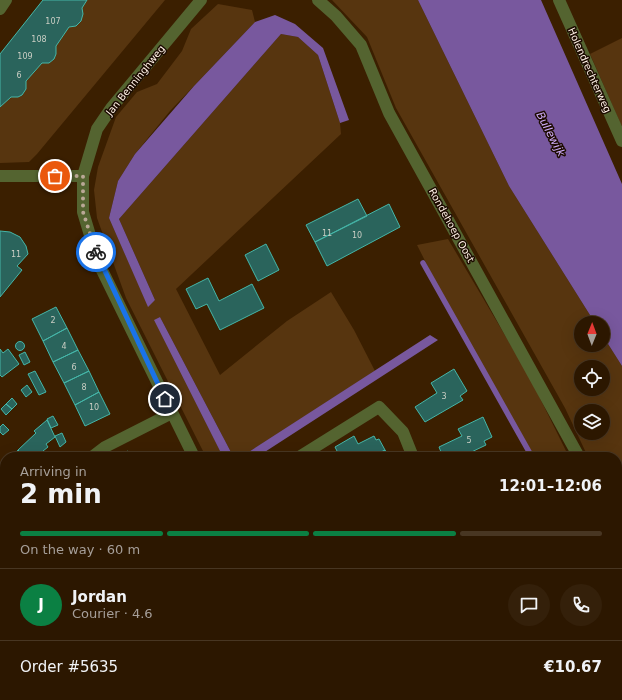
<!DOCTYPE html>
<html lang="en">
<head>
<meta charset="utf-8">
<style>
	:root { --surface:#2c1700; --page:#34200a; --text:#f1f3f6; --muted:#a69f99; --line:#483622; --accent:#0b8043 }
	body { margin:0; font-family:"DejaVu Sans",sans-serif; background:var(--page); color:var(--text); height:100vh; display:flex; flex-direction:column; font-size:15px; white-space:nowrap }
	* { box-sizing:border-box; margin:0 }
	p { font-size:13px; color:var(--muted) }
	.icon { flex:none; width:22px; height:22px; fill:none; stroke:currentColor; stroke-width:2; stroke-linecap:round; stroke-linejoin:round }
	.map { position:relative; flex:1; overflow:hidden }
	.drawer { position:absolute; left:0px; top:452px; width:622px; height:248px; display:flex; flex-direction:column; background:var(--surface); border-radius:16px 16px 0 0; box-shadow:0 4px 16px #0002,0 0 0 1px var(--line) }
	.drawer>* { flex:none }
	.needle { width:26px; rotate:1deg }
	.controls { position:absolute; left:574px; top:316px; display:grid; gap:8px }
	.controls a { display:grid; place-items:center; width:36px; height:36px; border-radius:50%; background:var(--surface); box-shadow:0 4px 16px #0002,0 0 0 1px var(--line); font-size:20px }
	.pin { position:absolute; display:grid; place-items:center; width:34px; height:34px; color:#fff; margin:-17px; border:2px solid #fff; border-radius:50%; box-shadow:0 1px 4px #0007 }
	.courier { position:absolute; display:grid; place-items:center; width:40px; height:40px; margin:-20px; border:3px solid #1a73e8; border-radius:50%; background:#fff; color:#222; box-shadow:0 1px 5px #0007 }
	.head em { font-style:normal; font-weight:800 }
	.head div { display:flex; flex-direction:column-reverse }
	.head { display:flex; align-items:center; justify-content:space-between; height:68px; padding:0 20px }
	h1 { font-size:26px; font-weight:800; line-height:30px }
	.bar { display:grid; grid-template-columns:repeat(4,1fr); gap:6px 4px; align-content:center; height:48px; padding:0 20px }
	.bar i { height:5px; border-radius:3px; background:var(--line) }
	.bar .selected { background:var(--accent) }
	.bar p { grid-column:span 4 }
	.line { display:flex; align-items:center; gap:10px; padding:0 20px; border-top:1px solid var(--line) }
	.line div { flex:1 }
	.round { display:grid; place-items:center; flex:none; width:42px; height:42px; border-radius:21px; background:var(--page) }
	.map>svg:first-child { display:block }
	.green { fill:#57350f; fill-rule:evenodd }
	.water { fill:#78589e }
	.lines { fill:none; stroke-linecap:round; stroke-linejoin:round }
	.stream { stroke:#78589e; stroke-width:5.5 }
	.building { fill:#2a645c; stroke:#45b6a8 }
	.minor { stroke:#546430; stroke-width:12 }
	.done { stroke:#baa896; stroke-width:4; stroke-dasharray:0 7.2 }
	.route { stroke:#1a73e8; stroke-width:5 }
	.labels { text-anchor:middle; stroke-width:3; stroke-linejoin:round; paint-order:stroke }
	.number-label { font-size:8px; fill:#cacec4 }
	.street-label { font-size:10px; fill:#fff2e6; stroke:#1c0b00 }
	.water-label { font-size:11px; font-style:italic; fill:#d0aefc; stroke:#1c0b00 }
</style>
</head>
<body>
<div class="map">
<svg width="622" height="700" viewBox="0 0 622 700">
	<rect width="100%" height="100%" fill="#3b1f00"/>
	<path class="green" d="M 72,0 L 165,0 L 37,154 L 29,162 L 0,163 L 0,92 Z
		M 332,0 L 418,0 L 509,186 L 595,323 L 581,323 L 581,345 L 603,345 L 603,336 L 622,366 L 622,531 L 617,521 L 617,457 L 588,457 L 565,408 L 396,108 L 367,37 ZM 581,367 L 603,367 L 603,389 L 581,389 ZM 581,411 L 603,411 L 603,433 L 581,433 Z
		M 218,4 L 252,10 L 255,22 L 170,111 L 135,154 L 118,181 L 109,218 L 148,306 L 155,300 L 119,219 L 281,34 L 298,37 L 318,55 L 340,123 L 341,134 L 176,289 L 220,375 L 287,321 L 331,292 L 354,330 L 375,371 L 241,457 L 233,456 L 160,317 L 155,320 L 223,457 L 206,457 L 126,298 L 97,218 L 94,190 L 98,167 L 116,117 L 137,92 L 157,84 L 182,51 L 191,29 Z
		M 622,38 L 622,127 L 590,54 Z
		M 448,239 L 528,374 L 569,457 L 532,457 L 457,324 L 417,245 Z
		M 617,561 L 622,572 L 622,654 L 617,643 Z"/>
	<path class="water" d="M 418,0 L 541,0 L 622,184 L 622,366 L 603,336 L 603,323 L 595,323 L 509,186 Z
		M 275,15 L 295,24 L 323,48 L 349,120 L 340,123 L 318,55 L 298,37 L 281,34 L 119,219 L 155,300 L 148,307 L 109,218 L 118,181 L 135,154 L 194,86 L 255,22 Z
		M 160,317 L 233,456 L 238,457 L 223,457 L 154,320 Z
		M 430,335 L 438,340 L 257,457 L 241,457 Z"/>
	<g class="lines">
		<path class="stream" d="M 423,263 L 532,457
			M 617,650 L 622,662"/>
	</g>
	<path class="building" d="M 43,0 L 87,0 L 82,8 L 83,14 L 81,21 L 76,26 L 69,27 L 56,46 L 56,54 L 54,59 L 49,63 L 42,63 L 26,81 L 26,89 L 22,95 L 18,97 L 11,97 L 0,107 L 0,54 Z
		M 358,199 L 367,216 L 315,242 L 306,225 Z
		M 389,204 L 400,227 L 327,266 L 315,242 Z
		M 0,231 L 10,232 L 20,237 L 26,246 L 28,254 L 17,266 L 22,270 L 0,297 Z
		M 266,244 L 279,270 L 258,281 L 245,255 Z
		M 208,278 L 219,301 L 252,284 L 264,308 L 220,330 L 207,304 L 196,309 L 186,289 Z
		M 56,307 L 67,328 L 43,341 L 32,319 Z
		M 67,328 L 78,350 L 53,362 L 43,341 Z
		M15.5 346a4.5 4.5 0 1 1 9 0a4.5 4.5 0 1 1-9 0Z
		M 0,349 L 3,353 L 8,349 L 19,364 L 2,377 L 0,375 Z
		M 78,350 L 89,371 L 64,383 L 53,362 Z
		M 25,352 L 30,362 L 24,365 L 19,355 Z
		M 454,369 L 467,391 L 460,396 L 463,400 L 425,422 L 415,407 L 437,393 L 431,383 Z
		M 35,371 L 46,392 L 39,395 L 28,374 Z
		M 89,371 L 99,392 L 75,405 L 64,383 Z
		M 27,385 L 32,392 L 26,397 L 21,390 Z
		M 99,392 L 110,414 L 85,426 L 75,405 Z
		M 12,398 L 17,404 L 12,409 L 6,404 Z
		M 6,404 L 12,409 L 6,415 L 1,409 Z
		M 53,416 L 58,425 L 51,428 L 47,419 Z
		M 483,417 L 492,437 L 484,441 L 486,445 L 461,457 L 443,457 L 439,447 L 462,436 L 458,429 Z
		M 47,420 L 55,437 L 46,444 L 48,447 L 43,451 L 49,457 L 25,457 L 18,450 L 36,433 L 34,431 Z
		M 3,424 L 9,430 L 3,435 L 0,432 L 0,427 Z
		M 62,433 L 66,442 L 60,447 L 55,436 Z
		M 354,436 L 358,444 L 374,436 L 376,440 L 379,439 L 385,450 L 372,457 L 340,457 L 335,447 Z
		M 18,450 L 25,457 L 12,457 Z
		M 385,450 L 390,457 L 372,457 Z
		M 128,451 L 131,457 L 115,457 Z
		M 5,465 L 5,481 L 0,477 L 0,471 Z
		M 0,477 L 5,481 L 5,501 L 0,498 Z
		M 0,498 L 5,501 L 5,508 L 0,515 Z
		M 0,652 L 5,654 L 5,681 L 3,685 L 0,684 Z
		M 28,695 L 54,695 L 52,700 L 36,700 L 36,698 Z
		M 54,695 L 82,695 L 80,700 L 52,700 Z
		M 82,695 L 100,695 L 99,697 L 106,700 L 80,700 Z
		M 218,695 L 234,695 L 232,700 L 219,697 Z
		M 368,695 L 391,695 L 391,700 L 367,700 Z
		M 444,695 L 478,695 L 460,700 L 446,700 Z
		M 478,695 L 487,695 L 489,700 L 460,700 Z
		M 588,695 L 611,695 L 613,700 L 583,700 L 582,698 Z"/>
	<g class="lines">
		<path class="minor" d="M 318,0 L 336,16 L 361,45 L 389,113 L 579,457
			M 559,0 L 622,141
			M 0,9 L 6,0
			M 0,176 L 83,176
			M 92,457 L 105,447 L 172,413
			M 194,457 L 98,262 L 83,212 L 83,176 L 97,129 L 112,107 L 201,0
			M 299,457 L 379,407 L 403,432 L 413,457
			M 617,541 L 622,552
			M 0,566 L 5,555
			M 0,618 L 5,621
			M 175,695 L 187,700
			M 293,695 L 293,700
			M 515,695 L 517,700"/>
	</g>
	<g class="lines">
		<path class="done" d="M 55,176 L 83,176 L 83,212 L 96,252"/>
		<path class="route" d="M 96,252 L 165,399"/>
	</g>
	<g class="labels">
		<g class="number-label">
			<text x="53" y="24">107</text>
			<text x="39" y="42">108</text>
			<text x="25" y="59">109</text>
			<text x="19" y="78">6</text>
			<text x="327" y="236">11</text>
			<text x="357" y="238">10</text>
			<text x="16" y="257">11</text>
			<text x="53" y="323">2</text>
			<text x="64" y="349">4</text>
			<text x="74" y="370">6</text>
			<text x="84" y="390">8</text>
			<text x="444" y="399">3</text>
			<text x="94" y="410">10</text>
			<text x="469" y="443">5</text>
		</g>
		<g class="street-label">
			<text transform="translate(590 70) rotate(66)" y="4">Holendrechterweg</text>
			<text transform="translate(135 80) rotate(-51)" y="4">Jan Benninghweg</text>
			<text transform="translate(452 225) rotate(61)" y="4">Rondehoep Oost</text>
		</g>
		<g class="water-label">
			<text transform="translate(551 134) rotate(62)" y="4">Bullewijk</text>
		</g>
	</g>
</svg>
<div class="controls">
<a><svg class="needle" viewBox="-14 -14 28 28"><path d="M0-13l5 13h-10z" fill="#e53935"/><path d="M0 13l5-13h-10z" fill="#a69f99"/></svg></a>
<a><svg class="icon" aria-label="locate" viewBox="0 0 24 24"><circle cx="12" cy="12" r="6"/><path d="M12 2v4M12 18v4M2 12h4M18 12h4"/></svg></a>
<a><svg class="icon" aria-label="layers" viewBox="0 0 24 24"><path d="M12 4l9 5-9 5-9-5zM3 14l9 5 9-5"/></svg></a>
</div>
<div class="pin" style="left:55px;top:176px;background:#ea580c"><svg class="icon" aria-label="bag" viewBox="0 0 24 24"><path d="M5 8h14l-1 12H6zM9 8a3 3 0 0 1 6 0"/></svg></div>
<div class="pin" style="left:165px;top:399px;background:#1f2937"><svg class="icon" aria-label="home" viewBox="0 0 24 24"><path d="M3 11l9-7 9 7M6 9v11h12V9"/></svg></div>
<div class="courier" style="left:96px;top:252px"><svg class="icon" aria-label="bike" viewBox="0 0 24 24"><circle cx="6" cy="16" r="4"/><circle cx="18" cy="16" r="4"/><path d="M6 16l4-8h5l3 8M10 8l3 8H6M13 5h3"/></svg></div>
<section class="drawer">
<div class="head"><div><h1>2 min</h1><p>Arriving in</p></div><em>12:01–12:06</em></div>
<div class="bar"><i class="selected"></i><i class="selected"></i><i class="selected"></i><i></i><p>On the way · 60 m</p></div>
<div class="line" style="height:72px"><b class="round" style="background:var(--accent);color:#fff">J</b><div><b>Jordan</b><p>Courier · 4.6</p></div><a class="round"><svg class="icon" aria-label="chat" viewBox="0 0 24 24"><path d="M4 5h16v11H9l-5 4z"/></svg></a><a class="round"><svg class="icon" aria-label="phone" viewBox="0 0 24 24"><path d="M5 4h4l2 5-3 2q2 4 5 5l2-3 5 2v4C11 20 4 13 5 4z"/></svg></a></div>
<div class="line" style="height:52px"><div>Order #5635</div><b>€10.67</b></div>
</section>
</div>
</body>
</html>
